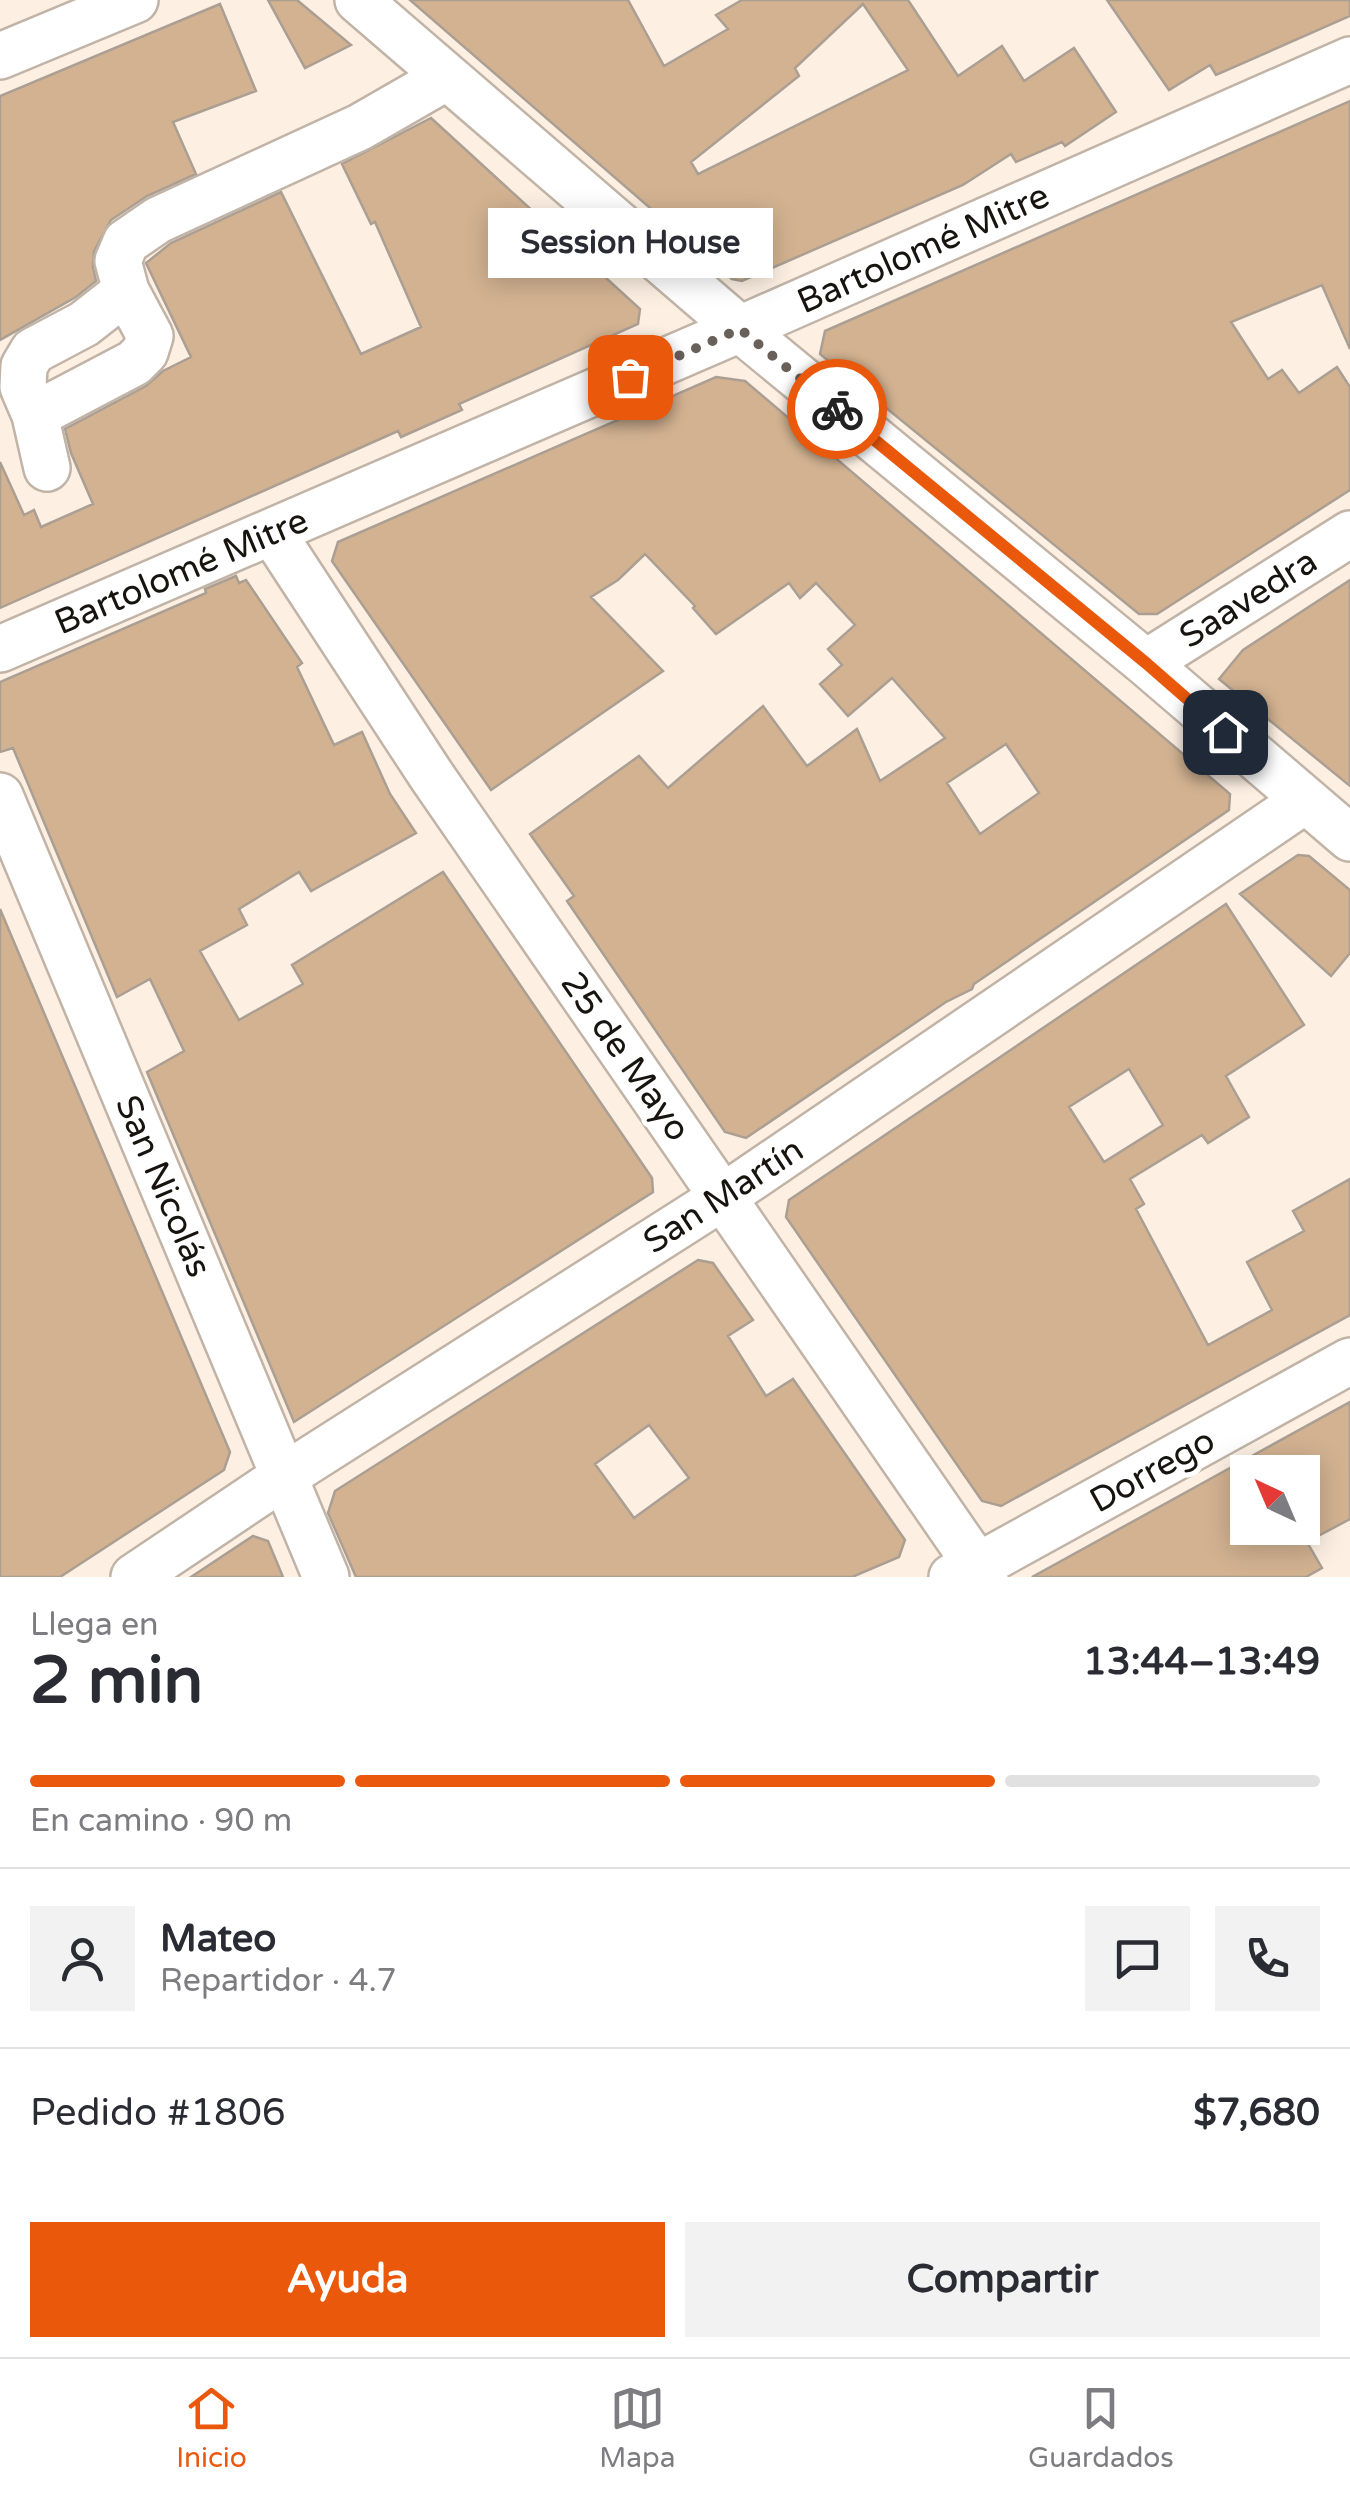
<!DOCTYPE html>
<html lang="es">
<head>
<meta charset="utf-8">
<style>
	:root { --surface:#fff; --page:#f2f2f3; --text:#2b2b33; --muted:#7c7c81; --line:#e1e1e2; --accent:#ea580c }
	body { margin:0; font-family:"Varela Round",sans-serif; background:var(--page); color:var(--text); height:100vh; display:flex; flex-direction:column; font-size:38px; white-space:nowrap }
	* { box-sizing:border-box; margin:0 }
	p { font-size:32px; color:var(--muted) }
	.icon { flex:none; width:55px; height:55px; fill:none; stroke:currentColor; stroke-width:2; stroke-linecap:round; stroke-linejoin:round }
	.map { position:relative; height:1577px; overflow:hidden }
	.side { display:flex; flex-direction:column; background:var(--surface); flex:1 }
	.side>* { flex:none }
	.needle { width:65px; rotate:316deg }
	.fabs { position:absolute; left:1230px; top:1455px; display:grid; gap:20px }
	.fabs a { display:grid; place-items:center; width:90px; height:90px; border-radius:0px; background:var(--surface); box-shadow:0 5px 25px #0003; font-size:50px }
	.pin { position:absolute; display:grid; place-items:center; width:85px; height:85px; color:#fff; margin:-42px; border-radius:20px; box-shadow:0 5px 15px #0006 }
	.courier { position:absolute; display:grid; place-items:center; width:100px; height:100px; margin:-50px; border:8px solid #ea580c; border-radius:50%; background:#fff; color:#222; box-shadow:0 2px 12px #0007 }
	.bubble { position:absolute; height:70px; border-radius:0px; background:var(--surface); box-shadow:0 5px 25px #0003; font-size:32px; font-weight:800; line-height:70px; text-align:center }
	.headline em { font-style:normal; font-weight:800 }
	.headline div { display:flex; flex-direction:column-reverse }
	.headline { display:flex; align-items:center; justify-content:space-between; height:170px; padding:0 30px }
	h1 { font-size:65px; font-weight:800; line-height:75px }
	.bar { display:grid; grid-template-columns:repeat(4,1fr); gap:15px 10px; align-content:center; height:120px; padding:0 30px }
	.bar i { height:12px; border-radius:8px; background:var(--line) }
	.bar .on { background:var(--accent) }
	.bar p { grid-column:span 4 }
	.line { display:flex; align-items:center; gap:25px; padding:0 30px; border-top:2px solid var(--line) }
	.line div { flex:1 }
	.round { display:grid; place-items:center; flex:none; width:105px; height:105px; border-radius:0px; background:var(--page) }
	.button { display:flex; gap:20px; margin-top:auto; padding:20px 30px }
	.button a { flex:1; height:115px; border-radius:0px; background:var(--accent); color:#fff; font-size:40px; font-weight:800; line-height:115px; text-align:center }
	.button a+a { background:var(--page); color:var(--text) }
	.menu { display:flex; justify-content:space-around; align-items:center; height:140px; border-top:2px solid var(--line); background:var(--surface); font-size:28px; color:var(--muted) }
	.menu a { display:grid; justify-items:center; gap:5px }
	.menu .on { color:var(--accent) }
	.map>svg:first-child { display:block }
	.building { fill:#d2b291; stroke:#ab9f93; stroke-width:2.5; fill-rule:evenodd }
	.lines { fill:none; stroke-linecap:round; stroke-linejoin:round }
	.minor-casing { stroke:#c1b4a7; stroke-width:50 }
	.minor { stroke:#fff; stroke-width:45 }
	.done { stroke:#686059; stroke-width:10; stroke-dasharray:0 18 }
	.route { stroke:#ea580c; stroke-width:12 }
	.labels { text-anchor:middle; stroke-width:10; stroke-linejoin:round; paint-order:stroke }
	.street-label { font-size:35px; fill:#17130f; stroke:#fff }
</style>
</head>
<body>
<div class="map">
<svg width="1350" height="1577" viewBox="0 0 1350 1577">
	<rect width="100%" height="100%" fill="#fdf0e3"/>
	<path class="building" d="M 268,0 L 297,0 L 351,45 L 305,68 Z
		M 410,0 L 628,0 L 664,66 L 728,29 L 716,15 L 742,0 L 908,0 L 958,76 L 1002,46 L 1024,81 L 1074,48 L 1116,112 L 1065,146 L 1062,142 L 1016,162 L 1011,154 L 963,185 L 742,281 L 732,279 ZM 863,4 L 908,70 L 698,174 L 691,162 L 799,76 L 795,68 Z
		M 1107,0 L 1350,0 L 1350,16 L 1216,75 L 1210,65 L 1169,90 Z
		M 220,4 L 256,91 L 173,122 L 196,174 L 147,196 L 111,220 L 94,251 L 93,267 L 96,281 L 76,297 L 0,340 L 0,96 Z
		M 1350,101 L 1350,349 L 1322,285 L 1231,322 L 1268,379 L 1282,370 L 1299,393 L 1337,367 L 1350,387 L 1350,490 L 1157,614 L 1139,614 L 820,354 L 825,331 Z
		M 431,118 L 640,309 L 638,324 L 459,404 L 462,410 L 401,437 L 398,431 L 0,608 L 0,462 L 24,515 L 34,510 L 41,527 L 93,504 L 71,453 L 65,429 L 146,386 L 163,371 L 191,357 L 146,263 L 171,243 L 281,192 L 361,354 L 421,327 L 375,222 L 371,224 L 342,164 Z
		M 716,377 L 745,381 L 1230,794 L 1229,810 L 974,984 L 972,989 L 946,1002 L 746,1138 L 725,1132 L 567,901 L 574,896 L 530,834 L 639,756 L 668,788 L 763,706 L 807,766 L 857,729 L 880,781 L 945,738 L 892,678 L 848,716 L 820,684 L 842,665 L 828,649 L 855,625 L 816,583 L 800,598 L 789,583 L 716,634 L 693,608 L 695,606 L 645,554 L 618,580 L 591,597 L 663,671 L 491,790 L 332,561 L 338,542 ZM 1006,744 L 1039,793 L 980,834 L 947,783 Z
		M 236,576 L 239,583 L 246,580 L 302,663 L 297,667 L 334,745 L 362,732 L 390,794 L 416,833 L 311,891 L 299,872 L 239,909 L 247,925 L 200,951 L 239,1020 L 303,984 L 292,965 L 443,872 L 652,1178 L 653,1192 L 294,1422 L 147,1072 L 184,1051 L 150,979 L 117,997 L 13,748 L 0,752 L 0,682 L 206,593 L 205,589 Z
		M 1350,580 L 1350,786 L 1219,679 L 1243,650 Z
		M 1298,855 L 1309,856 L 1350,890 L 1350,953 L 1331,976 L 1240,894 Z
		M 1226,904 L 1304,1025 L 1226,1076 L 1249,1117 L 1208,1143 L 1202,1135 L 1130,1179 L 1144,1204 L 1136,1209 L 1208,1345 L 1272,1310 L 1247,1262 L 1304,1231 L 1293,1211 L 1350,1179 L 1350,1315 L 1001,1506 L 982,1501 L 786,1217 L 789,1200 ZM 1129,1069 L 1163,1125 L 1104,1162 L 1069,1107 Z
		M 0,909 L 230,1452 L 224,1470 L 60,1577 L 0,1577 Z
		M 698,1260 L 713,1263 L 753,1320 L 728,1336 L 766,1396 L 793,1379 L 905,1540 L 899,1557 L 852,1577 L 356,1577 L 328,1513 L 335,1491 ZM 649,1425 L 689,1478 L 634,1518 L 595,1464 Z
		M 1350,1402 L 1350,1519 L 1307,1542 L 1322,1568 L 1306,1577 L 1032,1577 ZM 1248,1472 L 1302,1472 L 1302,1528 L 1248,1528 Z
		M 253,1536 L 268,1541 L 283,1577 L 191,1577 Z"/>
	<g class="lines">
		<g class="minor-casing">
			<path id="minor" d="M 358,0 L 740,329 L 1146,663 L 1350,838
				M 0,56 L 135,0
				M 35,415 L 134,363 L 145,352 L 150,336 L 126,291
				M 47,468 L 35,415 L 23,387 L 24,366 L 33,351 L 84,324 L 126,291 L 118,261 L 126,242 L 158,220 L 360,127 L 447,77
				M 272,532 L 431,775 L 985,1577
				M 0,649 L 740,329 L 1350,60
				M 1146,663 L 1350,534
				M 0,796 L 326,1577
				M 134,1577 L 286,1475 L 723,1197 L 1304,801
				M 952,1577 L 978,1566 L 1350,1361"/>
		</g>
		<use href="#minor" class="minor"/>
	</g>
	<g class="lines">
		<path class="done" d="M 630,377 L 740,329 L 837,409"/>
		<path class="route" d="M 837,409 L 1146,663 L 1225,732"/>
	</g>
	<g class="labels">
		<g class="street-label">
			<text transform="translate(923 248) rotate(-24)" y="12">Bartolomé Mitre</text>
			<text transform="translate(181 571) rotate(-23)" y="12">Bartolomé Mitre</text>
			<text transform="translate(1248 598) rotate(-32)" y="12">Saavedra</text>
			<text transform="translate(626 1056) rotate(55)" y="12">25 de Mayo</text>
			<text transform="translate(164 1186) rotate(67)" y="12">San Nicolás</text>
			<text transform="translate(723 1195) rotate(-33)" y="12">San Martín</text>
			<text transform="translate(1152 1470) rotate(-29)" y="12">Dorrego</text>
		</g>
	</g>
</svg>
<div class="fabs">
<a><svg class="needle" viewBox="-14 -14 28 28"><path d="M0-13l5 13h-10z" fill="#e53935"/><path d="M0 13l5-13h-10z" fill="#7c7c81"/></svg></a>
</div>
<div class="pin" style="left:630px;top:377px;background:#ea580c"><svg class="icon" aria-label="bag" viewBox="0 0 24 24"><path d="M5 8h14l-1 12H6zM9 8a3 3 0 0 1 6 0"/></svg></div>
<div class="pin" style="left:1225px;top:732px;background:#1f2937"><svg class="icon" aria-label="home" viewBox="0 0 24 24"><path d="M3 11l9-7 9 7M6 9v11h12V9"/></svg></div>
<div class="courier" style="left:837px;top:409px"><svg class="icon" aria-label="bike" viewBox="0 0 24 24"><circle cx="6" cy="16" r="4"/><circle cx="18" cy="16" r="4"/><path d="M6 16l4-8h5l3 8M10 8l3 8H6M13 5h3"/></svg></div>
<div class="bubble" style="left:488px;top:208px;width:285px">Session House</div>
</div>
<section class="side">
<div class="headline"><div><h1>2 min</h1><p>Llega en</p></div><em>13:44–13:49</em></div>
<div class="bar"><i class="on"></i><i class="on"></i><i class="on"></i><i></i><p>En camino · 90 m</p></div>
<div class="line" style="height:180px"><a class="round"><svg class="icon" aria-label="person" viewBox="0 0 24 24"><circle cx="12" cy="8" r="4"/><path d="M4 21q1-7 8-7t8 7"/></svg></a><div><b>Mateo</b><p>Repartidor · 4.7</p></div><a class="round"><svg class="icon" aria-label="chat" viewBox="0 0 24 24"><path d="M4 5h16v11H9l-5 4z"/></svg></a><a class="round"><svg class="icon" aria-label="phone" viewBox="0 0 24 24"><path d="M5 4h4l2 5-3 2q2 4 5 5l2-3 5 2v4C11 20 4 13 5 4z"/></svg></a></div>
<div class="line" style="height:130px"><div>Pedido #1806</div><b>$7,680</b></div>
<div class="button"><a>Ayuda</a><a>Compartir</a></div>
</section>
<nav class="menu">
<a class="on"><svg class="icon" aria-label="home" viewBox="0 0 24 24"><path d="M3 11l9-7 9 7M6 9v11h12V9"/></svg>Inicio</a>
<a><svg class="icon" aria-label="map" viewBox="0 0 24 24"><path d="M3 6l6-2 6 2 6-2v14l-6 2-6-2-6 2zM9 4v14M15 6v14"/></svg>Mapa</a>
<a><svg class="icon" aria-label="saved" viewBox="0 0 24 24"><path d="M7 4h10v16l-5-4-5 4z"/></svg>Guardados</a>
</nav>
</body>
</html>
